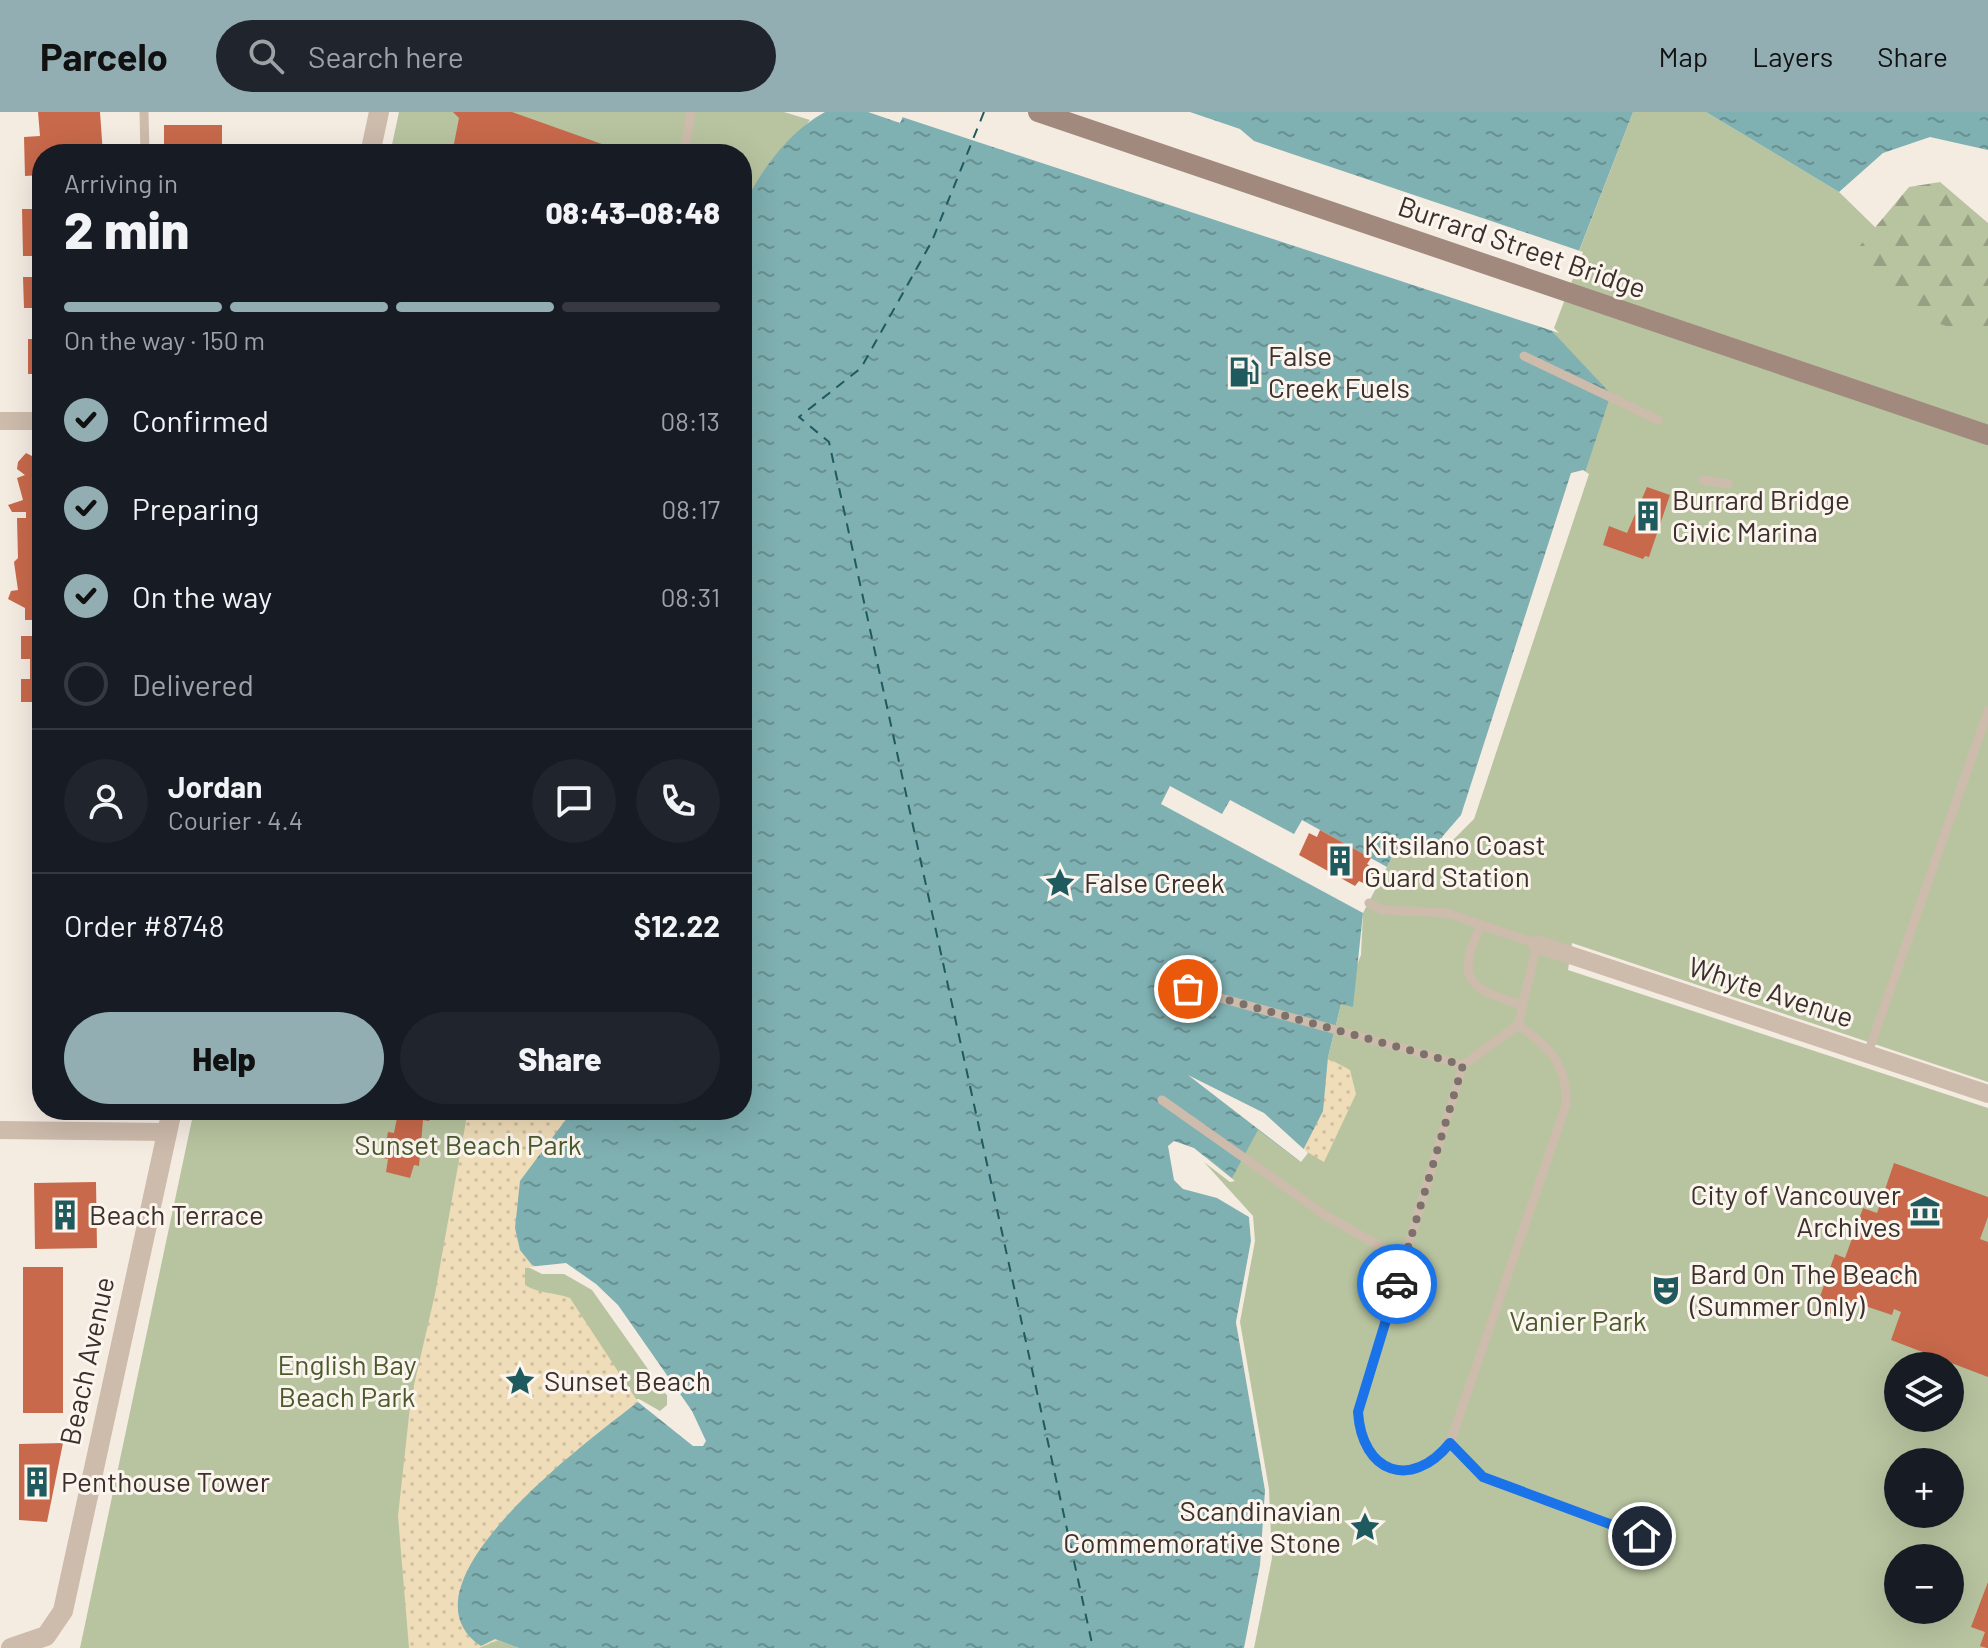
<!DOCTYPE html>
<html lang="en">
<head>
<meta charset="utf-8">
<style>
	:root { --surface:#171b24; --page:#20242c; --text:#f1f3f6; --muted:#9ea1a6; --line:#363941; --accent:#92aeb2 }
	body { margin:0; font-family:Barlow,sans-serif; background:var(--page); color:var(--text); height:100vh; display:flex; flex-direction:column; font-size:30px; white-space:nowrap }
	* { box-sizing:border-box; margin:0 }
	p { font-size:26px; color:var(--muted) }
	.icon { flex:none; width:44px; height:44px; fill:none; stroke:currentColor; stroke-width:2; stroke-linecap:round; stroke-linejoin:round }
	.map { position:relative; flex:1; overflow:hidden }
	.sheet { position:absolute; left:32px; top:32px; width:720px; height:976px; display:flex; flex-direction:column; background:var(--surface); border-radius:32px; box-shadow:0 8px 32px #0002 }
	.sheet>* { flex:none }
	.buttons { position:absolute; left:1884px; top:1240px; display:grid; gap:16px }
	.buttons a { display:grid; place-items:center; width:80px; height:80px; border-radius:50%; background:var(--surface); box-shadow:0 8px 32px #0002; font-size:40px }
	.pin { position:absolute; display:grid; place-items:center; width:68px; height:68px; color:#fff; margin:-34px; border:4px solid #fff; border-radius:50%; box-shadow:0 2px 8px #0007 }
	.courier { position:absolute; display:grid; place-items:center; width:80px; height:80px; margin:-40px; border:6px solid #1a73e8; border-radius:50%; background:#fff; color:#222; box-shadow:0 2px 10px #0007 }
	.summary em { font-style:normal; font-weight:800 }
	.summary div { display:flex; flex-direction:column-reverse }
	.summary { display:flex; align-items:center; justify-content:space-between; height:136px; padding:0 32px }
	h1 { font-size:52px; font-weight:800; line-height:60px }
	.bar { display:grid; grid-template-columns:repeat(4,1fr); gap:12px 8px; align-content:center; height:96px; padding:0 32px }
	.bar i { height:10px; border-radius:6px; background:var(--line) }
	.bar .selected { background:var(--accent) }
	.bar p { grid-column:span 4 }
	.line { display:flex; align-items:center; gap:20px; padding:0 32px; border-top:2px solid var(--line) }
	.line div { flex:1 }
	.round { display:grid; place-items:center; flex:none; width:84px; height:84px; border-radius:42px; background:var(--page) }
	ol { padding:0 32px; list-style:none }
	li { display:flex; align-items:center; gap:24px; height:88px }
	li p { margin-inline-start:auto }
	li .icon { padding:8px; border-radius:50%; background:var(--accent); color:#111; stroke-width:4 }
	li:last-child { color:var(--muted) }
	li i { width:44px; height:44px; border:4px solid var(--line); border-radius:50% }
	.cta { display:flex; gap:16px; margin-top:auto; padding:16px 32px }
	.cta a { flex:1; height:92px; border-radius:48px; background:var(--accent); color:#111; font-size:32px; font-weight:800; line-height:92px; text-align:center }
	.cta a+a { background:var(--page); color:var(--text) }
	header { display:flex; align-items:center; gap:48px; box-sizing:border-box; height:112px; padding:0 40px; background:var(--accent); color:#111 }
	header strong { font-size:38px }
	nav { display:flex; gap:44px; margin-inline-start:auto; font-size:28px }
	.search { width:560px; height:72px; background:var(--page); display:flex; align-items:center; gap:20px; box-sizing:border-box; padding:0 28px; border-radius:44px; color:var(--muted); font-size:30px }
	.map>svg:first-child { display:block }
	.green { fill:#b8c4a0; fill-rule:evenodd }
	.forest { fill:url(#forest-firs) }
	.sand { fill:url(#sand-dots) }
	.water { fill:url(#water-ripples) }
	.pier { fill:#f4ebe1 }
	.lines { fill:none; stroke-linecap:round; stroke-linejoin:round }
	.ferry { stroke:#1f5a5e; stroke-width:2; stroke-dasharray:10 8; stroke-linecap:butt }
	.building { fill:#c8694b }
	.service { stroke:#cdbbac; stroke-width:9 }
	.minor { stroke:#cdbbac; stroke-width:18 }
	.tertiary { stroke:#cdbbac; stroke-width:20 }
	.secondary { stroke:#a18a7d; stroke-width:20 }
	.done { stroke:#7c716b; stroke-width:8; stroke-dasharray:0 14.4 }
	.route { stroke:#1a73e8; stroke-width:10 }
	.labels { text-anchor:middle; stroke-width:6; stroke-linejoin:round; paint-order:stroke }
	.street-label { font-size:28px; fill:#3b302b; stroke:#fbf5ee }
	.poi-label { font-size:28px; fill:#3b302b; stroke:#fbf5ee; text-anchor:start }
	.park-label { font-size:28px; fill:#4a5a2e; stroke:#fbf5ee }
</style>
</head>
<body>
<header>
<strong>Parcelo</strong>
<div class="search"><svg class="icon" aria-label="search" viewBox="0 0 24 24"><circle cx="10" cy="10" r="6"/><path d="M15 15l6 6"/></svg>Search here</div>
<nav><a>Map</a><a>Layers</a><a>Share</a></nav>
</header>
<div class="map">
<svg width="1988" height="1536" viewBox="0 0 1988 1536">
	<defs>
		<pattern id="forest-firs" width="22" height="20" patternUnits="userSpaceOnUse" patternTransform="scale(2)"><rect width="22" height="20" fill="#b8c4a0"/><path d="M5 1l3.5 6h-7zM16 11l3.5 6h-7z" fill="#97a083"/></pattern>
		<pattern id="sand-dots" width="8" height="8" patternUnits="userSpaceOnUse" patternTransform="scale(2)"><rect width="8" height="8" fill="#efdcb8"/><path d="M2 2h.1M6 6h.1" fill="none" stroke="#cebd9e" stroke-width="1.8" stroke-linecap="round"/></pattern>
		<pattern id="water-ripples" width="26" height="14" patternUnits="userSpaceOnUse" patternTransform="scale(2)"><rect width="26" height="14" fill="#7fb0b2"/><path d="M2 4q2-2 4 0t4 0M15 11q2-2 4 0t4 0" fill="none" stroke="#699091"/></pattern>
	</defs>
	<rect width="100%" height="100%" fill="#f4ebe1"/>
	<path class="green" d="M 399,0 L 784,0 L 810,8 L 742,95 L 742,42 L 390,42 Z
		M 1633,0 L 1706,0 L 1839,80 L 1988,225 L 1988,970 L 1572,831 L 1568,858 L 1988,996 L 1988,1536 L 1250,1536 L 1236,1210 L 1222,1080 L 1200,1048 L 1328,975 L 1328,945 L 1341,892 L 1361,843 L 1363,801 L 1394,741 L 1549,217 ZM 1898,1254 L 1950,1254 L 1950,1306 L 1898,1306 ZM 1898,1350 L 1950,1350 L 1950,1402 L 1898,1402 ZM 1898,1446 L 1950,1446 L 1950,1498 L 1898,1498 Z
		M 194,998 L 573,998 L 565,1158 L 594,1175 L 671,1291 L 495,1527 L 519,1536 L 80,1536 Z"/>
	<path class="forest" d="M 1940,70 L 1988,111 L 1988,226 C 1924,210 1893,196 1847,149 L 1909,75 Z"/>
	<path class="sand" d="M 1210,915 L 1333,949 L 1350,958 L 1356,982 L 1324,1050 L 1299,1035 Z
		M 468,998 L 683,998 L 618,1193 L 566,1151 L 525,1156 L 525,1173 C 540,1182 553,1180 570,1186 L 638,1290 L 659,1307 L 506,1525 L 479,1536 L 409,1536 L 398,1404 L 411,1286 L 435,1182 Z"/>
	<path class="water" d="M 825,0 L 868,0 L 900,11 L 905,0 L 1633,0 L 1549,216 L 1611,282 L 1470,706 L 1450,726 L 1394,741 L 1363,801 L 1353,895 L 1341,892 L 1328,945 L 1323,999 L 1298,1048 L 1258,1018 L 1232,1066 L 1206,1045 L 1199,1051 L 1249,1105 L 1251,1129 L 1236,1211 L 1265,1378 L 1268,1447 L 1250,1536 L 519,1536 L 495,1527 L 481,1534 C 390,1473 593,1325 638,1290 L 659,1304 L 671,1291 L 594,1175 L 565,1158 L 543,1158 L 532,1153 L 520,1138 L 515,1116 L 520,1069 L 573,998 L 742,998 L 742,95 C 762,58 787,21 825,0 Z
		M 1706,0 L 1988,0 L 1988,38 L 1930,25 L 1883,41 L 1839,80 Z"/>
	<path class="pier" d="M 901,0 L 1190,0 L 1240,17 L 1254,29 L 1583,140 L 1554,216 L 1559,221 L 899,4 Z
		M 1583,358 L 1589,362 L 1474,707 L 1452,729 L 1444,731 L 1442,725 L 1461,703 L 1571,361 Z
		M 1170,674 L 1222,702 L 1230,688 L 1294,722 L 1302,708 L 1387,755 L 1363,801 L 1161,692 Z
		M 1188,963 L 1264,1001 L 1308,1041 L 1301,1050 Z
		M 1174,1029 L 1194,1036 L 1235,1069 L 1230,1070 L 1204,1050 L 1253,1104 L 1255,1129 L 1240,1210 L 1269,1377 L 1272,1446 L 1254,1536 L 1244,1536 L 1260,1453 L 1265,1378 L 1236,1210 L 1251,1129 L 1249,1105 L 1217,1086 L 1183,1077 L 1174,1068 L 1168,1034 Z
		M 566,1151 L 596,1172 L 618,1193 L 692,1299 L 706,1329 L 703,1334 L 693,1334 L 638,1290 L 636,1287 L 639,1287 L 660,1299 L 667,1293 L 667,1284 L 592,1178 L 564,1162 L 542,1162 L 528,1155 Z"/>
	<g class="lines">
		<path class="ferry" d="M 984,0 L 932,129 L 861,256 L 799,305 L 829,330 L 1093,1536"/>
	</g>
	<path class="building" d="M 38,0 L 100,0 L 103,42 L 42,42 L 42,63 L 25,64 L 24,25 L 40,24 Z
		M 453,0 L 512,0 L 630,42 L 452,42 L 459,6 Z
		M 164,13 L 222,13 L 222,42 L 164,42 Z
		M 22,97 L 42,97 L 42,262 L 28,262 L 28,227 L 38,227 L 37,196 L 24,196 L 23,165 L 33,165 L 32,144 L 23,144 Z
		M 26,341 L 34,345 L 39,355 L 42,351 L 42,508 L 25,508 L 25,496 L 8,487 L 11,479 L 18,478 L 14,450 L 18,446 L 17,406 L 26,406 L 26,400 L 12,400 L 8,393 L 23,388 L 17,366 L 25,363 L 17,357 L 18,350 Z
		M 1647,375 L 1670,383 L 1649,445 L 1645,444 L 1643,447 L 1603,433 L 1609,414 L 1627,421 Z
		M 21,524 L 42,524 L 42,590 L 21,590 L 21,567 L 30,567 L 30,547 L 21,547 Z
		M 1320,718 L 1371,746 L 1367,752 L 1376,757 L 1367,773 L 1359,769 L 1355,774 L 1299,743 L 1309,721 L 1317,725 Z
		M 390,998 L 432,998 L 429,1009 L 423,1008 L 419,1054 L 414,1053 L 410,1066 L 386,1060 L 388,1047 L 383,1046 L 388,1020 L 394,1021 L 398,1001 Z
		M 1894,1051 L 1988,1085 L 1988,1105 L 1980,1127 L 1988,1130 L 1988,1265 L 1891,1228 L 1901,1200 L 1894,1197 L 1892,1203 L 1862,1193 L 1863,1186 L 1859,1184 L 1857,1190 L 1835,1203 L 1816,1196 L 1835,1142 L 1845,1146 L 1863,1096 L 1877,1101 Z
		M 96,1070 L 97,1136 L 35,1137 L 34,1071 Z
		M 23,1155 L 63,1155 L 63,1301 L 23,1301 Z
		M 63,1331 L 47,1410 L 19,1408 L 19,1332 Z
		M 1988,1470 L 1988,1536 L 1987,1536 L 1980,1534 L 1985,1520 L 1971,1515 Z"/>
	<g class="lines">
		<path class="service" d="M 144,0 L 145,42
			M 684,42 L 691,0
			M 1524,244 L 1658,308
			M 1703,368 L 1728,372
			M 1369,791 L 1382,798 L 1447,801 L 1537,832 L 1518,913 L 1463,953 L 1358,1300 C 1361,1361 1412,1380 1450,1331 L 1566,993 C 1568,954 1550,935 1518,913
			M 1481,813 C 1455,867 1468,877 1523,893
			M 1188,877 L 1463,953
			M 1868,941 L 1988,599
			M 1162,988 L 1325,1103 L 1404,1148
			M 1450,1331 L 1483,1365 L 1668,1433"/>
		<path class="minor" d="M 0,309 L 42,309
			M 1537,832 L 1988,982
			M 0,1018 L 165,1020"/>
		<path class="tertiary" d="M 370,42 L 379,0
			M 11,1536 L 46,1524 L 63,1499 L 172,998"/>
		<path class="secondary" d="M 1038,0 L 1988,323"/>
	</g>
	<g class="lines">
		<path class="done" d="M 1188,877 L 1463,953 L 1397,1172"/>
		<path class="route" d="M 1397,1172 L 1358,1300 C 1362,1361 1411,1379 1450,1331 L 1483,1365 L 1642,1424"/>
	</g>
	<defs>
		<g id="fuel-bare" transform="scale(2.4)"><path d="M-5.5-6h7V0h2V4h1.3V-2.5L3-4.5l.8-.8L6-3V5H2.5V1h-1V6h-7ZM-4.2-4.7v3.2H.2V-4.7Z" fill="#1f5a5e" stroke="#fbf5ee" stroke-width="2.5" paint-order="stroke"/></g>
		<g id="building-bare" transform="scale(2.4)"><path d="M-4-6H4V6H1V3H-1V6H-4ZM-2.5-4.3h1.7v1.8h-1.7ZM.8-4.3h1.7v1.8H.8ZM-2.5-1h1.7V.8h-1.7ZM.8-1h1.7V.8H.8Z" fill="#1f5a5e" stroke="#fbf5ee" stroke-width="2.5" paint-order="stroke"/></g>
		<g id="sight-bare" transform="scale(2.4)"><path d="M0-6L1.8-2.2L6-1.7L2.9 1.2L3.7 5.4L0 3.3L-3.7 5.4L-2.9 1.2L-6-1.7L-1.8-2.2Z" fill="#1f5a5e" stroke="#fbf5ee" stroke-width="2.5" paint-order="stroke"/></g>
		<g id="museum-bare" transform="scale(2.4)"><path d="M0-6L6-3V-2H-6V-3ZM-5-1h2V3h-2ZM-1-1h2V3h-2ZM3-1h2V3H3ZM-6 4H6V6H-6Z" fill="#1f5a5e" stroke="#fbf5ee" stroke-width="2.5" paint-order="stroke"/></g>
		<g id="theatre-bare" transform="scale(2.4)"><path d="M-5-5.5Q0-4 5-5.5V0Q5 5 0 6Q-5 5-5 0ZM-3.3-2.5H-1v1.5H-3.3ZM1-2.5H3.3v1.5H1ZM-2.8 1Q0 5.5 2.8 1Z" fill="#1f5a5e" stroke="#fbf5ee" stroke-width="2.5" paint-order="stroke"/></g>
	</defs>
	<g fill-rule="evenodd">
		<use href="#fuel-bare" x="1244" y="260"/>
		<use href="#building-bare" x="1648" y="404"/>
		<use href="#building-bare" x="1340" y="749"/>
		<use href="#sight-bare" x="1060" y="771"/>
		<use href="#museum-bare" x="1925" y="1099"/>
		<use href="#building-bare" x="65" y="1103"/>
		<use href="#theatre-bare" x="1666" y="1178"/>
		<use href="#sight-bare" x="520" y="1269"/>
		<use href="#building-bare" x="37" y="1370"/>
		<use href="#sight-bare" x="1365" y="1415"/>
	</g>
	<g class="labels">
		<g class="street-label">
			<text transform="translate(1522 135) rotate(19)" y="10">Burrard Street Bridge</text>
			<text transform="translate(1771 880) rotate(18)" y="10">Whyte Avenue</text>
			<text transform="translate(87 1249) rotate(-78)" y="10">Beach Avenue</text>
		</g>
		<g class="poi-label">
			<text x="1268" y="254">False<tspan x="1268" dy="32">Creek Fuels</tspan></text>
			<text x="1672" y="398">Burrard Bridge<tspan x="1672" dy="32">Civic Marina</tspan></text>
			<text x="1364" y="743">Kitsilano Coast<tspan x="1364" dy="32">Guard Station</tspan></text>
			<text x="1084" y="781">False Creek</text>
			<text x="1901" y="1093" text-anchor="end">City of Vancouver<tspan x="1901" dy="32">Archives</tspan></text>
			<text x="89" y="1113">Beach Terrace</text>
			<text x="1690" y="1172">Bard On The Beach<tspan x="1690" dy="32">(Summer Only)</tspan></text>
			<text x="544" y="1279">Sunset Beach</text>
			<text x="61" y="1380">Penthouse Tower</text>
			<text x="1341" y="1409" text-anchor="end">Scandinavian<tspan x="1341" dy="32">Commemorative Stone</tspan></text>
		</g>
		<g class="park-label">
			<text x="468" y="1043">Sunset Beach Park</text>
			<text x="1578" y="1219">Vanier Park</text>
			<text x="347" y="1263">English Bay<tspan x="347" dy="32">Beach Park</tspan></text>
		</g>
	</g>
</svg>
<div class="buttons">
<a><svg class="icon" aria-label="layers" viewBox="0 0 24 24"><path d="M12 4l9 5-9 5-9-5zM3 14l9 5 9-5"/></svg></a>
<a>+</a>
<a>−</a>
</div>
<div class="pin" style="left:1188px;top:877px;background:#ea580c"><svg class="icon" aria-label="bag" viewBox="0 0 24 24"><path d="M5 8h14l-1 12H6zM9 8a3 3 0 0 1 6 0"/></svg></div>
<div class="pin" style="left:1642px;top:1424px;background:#1f2937"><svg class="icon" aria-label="home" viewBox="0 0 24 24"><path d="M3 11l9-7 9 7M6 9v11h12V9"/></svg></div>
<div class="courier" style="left:1397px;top:1172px"><svg class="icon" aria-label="car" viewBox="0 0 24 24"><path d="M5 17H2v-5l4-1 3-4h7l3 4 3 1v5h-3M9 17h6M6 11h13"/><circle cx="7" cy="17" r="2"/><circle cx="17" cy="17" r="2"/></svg></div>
<section class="sheet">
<div class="summary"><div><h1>2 min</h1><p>Arriving in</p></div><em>08:43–08:48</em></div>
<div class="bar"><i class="selected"></i><i class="selected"></i><i class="selected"></i><i></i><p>On the way · 150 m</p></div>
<ol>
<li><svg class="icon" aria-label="check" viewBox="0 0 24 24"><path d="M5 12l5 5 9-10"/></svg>Confirmed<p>08:13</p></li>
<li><svg class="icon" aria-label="check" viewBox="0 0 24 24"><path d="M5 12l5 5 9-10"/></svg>Preparing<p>08:17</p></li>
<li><svg class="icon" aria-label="check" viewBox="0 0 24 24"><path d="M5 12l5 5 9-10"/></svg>On the way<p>08:31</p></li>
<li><i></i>Delivered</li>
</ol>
<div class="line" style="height:144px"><a class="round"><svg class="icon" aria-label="person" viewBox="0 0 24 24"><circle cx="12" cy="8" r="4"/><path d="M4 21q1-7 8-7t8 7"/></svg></a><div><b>Jordan</b><p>Courier · 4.4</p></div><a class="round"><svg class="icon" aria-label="chat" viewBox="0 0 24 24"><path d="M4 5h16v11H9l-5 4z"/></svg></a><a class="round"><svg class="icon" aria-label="phone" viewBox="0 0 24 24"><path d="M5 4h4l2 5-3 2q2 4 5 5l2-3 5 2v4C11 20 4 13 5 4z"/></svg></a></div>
<div class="line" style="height:104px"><div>Order #8748</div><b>$12.22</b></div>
<div class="cta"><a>Help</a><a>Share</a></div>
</section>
</div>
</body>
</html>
